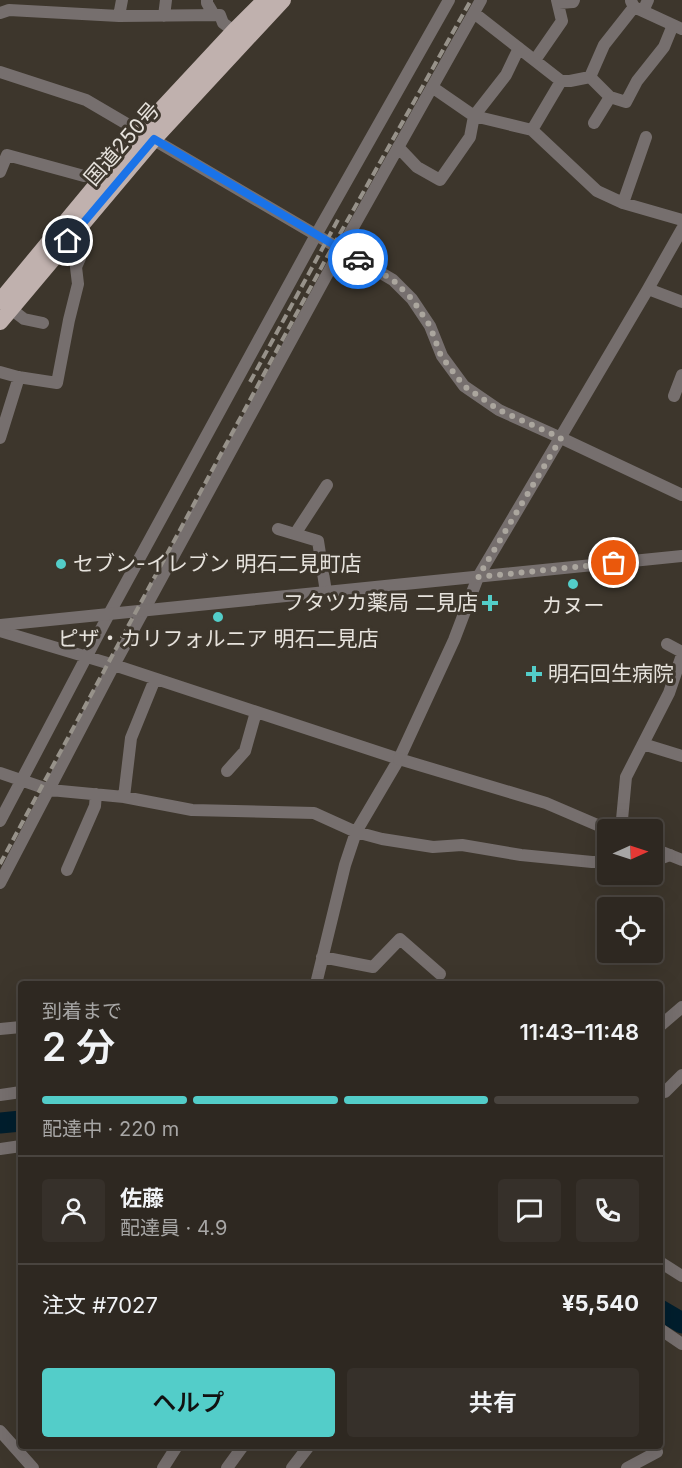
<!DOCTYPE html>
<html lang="ja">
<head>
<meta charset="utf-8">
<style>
	:root { --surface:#2e2821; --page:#36302a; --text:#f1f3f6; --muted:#a7a6a5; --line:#49443f; --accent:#53cdc9 }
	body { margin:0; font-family:Inter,"Noto Sans JP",sans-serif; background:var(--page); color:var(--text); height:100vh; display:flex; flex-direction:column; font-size:22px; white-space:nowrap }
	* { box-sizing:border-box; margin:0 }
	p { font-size:20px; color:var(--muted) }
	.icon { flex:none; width:33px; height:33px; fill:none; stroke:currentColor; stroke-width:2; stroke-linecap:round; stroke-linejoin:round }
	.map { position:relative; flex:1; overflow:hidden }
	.details { position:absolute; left:18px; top:981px; width:645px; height:468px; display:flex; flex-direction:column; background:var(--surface); border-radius:6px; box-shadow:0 6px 24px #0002,0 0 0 2px var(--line) }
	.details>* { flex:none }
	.needle { width:39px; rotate:87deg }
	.tools { position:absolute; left:597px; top:819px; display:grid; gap:12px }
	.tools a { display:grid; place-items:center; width:66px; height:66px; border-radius:6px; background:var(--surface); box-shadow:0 6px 24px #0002,0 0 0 2px var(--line); font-size:30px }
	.pin { position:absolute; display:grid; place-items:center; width:51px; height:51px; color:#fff; margin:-26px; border:3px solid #fff; border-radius:50%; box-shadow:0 2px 6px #0007 }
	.courier { position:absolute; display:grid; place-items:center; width:60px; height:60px; margin:-30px; border:4px solid #1a73e8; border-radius:50%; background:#fff; color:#222; box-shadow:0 2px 8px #0007 }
	.summary em { font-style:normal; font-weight:600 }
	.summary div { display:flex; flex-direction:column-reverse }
	.summary { display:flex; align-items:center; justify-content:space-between; height:102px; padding:0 24px }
	h1 { font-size:39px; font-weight:600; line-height:45px }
	.bar { display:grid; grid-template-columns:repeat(4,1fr); gap:9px 6px; align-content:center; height:72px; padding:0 24px }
	.bar i { height:8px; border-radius:4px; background:var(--line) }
	.bar .active { background:var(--accent) }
	.bar p { grid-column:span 4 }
	.line { display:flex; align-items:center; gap:15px; padding:0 24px; border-top:2px solid var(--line) }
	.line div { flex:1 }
	.round { display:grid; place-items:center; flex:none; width:63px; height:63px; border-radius:6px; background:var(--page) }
	.button { display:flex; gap:12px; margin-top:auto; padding:12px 24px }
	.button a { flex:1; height:69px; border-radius:6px; background:var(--accent); color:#111; font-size:24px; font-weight:600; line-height:69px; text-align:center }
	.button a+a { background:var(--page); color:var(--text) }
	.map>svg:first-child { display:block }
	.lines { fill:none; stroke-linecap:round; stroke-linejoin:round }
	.river { stroke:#011e2d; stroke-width:21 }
	.minor { stroke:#766f6e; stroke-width:12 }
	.tertiary { stroke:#766f6e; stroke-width:12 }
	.trunk { stroke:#c0b1ae; stroke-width:16 }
	.rail { stroke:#97928a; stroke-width:4; stroke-dasharray:9 4.5; stroke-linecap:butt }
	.done { stroke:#aba69e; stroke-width:6; stroke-dasharray:0 10.8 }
	.route { stroke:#1a73e8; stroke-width:8 }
	.poi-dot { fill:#53cdc9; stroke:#3d362c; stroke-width:2 }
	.labels { text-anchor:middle; stroke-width:6; stroke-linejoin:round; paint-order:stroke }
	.street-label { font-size:21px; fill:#e6e2dc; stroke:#3d362c }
	.poi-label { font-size:21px; fill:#e6e2dc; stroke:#3d362c; text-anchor:start }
</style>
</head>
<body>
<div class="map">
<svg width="682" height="1468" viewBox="0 0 682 1468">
	<rect width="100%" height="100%" fill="#3d362c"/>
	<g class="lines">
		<path class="river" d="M 0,1123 L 21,1121
			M 660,1310 L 682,1323"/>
		<path class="minor" d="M 207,0 L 207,3 L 214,15
			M 631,1 L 634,7 L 682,29
			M 559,3 L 573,2 L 574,0
			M 643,11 L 648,0
			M 0,13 L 9,10 L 119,16 L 220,15 L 223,23 L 234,31
			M 474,13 L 561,81 L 570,81 L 590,77 L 604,45 L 634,7
			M 119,16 L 122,0
			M 164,16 L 166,0
			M 535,60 L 562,21 L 557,0
			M 590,77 L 610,97 L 626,102 L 637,81 L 664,47 L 673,25
			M 432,87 L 474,116 L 532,130 L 597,191 L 623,203 L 682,220
			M 594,123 L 610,97
			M 532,130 L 561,81
			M 398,147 L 417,167 L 440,180 L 470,137 L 474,116 L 506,75 L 519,48
			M 0,172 L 7,155 L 84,176
			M 623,203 L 646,137
			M 648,289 L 682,302
			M 11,309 L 24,319 L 43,323
			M 0,372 L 18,377 L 57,383 L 69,320 L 78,284 L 76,267 L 80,258
			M 674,396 L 682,375
			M 0,438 L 19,377
			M 278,529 L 318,541 L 326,592
			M 295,534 L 327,485
			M 0,631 L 114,665 L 399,759
			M 667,644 L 682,652
			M 643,744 L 682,756
			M 227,771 L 245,751 L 256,712
			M 0,773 L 50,790 L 124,797 L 192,810 L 314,813 L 356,832 L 382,839 L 433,847 L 462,845 L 521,855 L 592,862 L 608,862
			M 124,797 L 131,738 L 155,679
			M 0,821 L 109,614 L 316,235 L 449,0
			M 621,830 L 626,777 L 669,693 L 682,655
			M 652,862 L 670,855
			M 67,870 L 95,806 L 96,794
			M 0,883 L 114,665 L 341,249 L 481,0
			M 322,957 L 373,967 L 400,939 L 440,974
			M 316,984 L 345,865 L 356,832 L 399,759 L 454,640 L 478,577 L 648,289 L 682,229
			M 660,1026 L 682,1007
			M 0,1029 L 21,1027
			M 660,1092 L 665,1092 L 682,1075
			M 0,1095 L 21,1092
			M 0,1149 L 21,1146
			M 660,1262 L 682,1276
			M 660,1329 L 682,1344
			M 163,1468 L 177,1446
			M 227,1468 L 243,1446
			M 292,1468 L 309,1446
			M 627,1468 L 657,1452"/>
		<path class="tertiary" d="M 0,72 L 86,100 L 393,280 L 412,299 L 430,326 L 442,356 L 464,386 L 499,410 L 561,438 L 682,495
			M 0,625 L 682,556
			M 399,759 L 546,803 L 609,830
			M 652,848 L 682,860
			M 0,1431 L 33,1468"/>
		<path class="trunk" d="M 0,301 L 140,132 L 234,31 L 265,0
			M 0,322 L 154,139 L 283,0"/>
		<path class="rail" d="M 250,382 L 340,216
			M 0,864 L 327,257 L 471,0"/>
	</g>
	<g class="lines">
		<path class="done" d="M 358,259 L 393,280 L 412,299 L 430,326 L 441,356 L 464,386 L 499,410 L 561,438 L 478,577 L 614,563"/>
		<path class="route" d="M 68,241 L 154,139 L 358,259"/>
	</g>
	<g class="poi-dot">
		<circle cx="61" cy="564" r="6"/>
		<circle cx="573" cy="584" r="6"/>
		<path d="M487 594h6v6h6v6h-6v6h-6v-6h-6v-6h6z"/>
		<circle cx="218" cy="617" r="6"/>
		<path d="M531 665h6v6h6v6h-6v6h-6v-6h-6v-6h6z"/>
	</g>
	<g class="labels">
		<g class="street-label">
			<text transform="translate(122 144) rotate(-49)" y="7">国道250号</text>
		</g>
		<g class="poi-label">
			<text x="73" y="571">セブン-イレブン 明石二見町店</text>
			<text x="478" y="610" text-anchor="end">フタツカ薬局 二見店</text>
			<text x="573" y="613" text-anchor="middle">カヌー</text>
			<text x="218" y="646" text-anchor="middle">ピザ・カリフォルニア 明石二見店</text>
			<text x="548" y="681">明石回生病院</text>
		</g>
	</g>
</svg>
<div class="tools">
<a><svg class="needle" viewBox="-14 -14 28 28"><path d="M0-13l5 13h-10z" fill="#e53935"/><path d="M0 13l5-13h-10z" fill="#a7a6a5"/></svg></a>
<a><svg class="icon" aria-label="locate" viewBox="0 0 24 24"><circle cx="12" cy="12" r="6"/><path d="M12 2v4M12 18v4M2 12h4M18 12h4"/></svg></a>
</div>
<div class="pin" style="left:614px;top:563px;background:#ea580c"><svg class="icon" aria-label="bag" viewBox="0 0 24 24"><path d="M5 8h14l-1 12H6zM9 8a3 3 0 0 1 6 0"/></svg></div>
<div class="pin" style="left:68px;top:241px;background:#1f2937"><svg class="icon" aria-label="home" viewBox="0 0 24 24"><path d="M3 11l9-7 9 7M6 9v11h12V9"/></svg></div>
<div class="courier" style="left:358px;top:259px"><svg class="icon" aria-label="car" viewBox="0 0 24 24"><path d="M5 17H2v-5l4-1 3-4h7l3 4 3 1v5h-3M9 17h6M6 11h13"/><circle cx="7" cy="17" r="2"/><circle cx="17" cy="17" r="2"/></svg></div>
<section class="details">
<div class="summary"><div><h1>2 分</h1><p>到着まで</p></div><em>11:43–11:48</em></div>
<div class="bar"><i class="active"></i><i class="active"></i><i class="active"></i><i></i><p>配達中 · 220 m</p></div>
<div class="line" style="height:108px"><a class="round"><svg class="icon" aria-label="person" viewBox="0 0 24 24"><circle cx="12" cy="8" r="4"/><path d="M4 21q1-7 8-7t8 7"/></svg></a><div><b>佐藤</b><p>配達員 · 4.9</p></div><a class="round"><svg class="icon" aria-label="chat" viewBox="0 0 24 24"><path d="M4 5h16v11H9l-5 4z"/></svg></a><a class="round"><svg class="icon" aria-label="phone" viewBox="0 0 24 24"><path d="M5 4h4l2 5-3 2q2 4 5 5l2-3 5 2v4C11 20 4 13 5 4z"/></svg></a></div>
<div class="line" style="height:78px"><div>注文 #7027</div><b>¥5,540</b></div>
<div class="button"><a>ヘルプ</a><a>共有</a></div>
</section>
</div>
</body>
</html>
